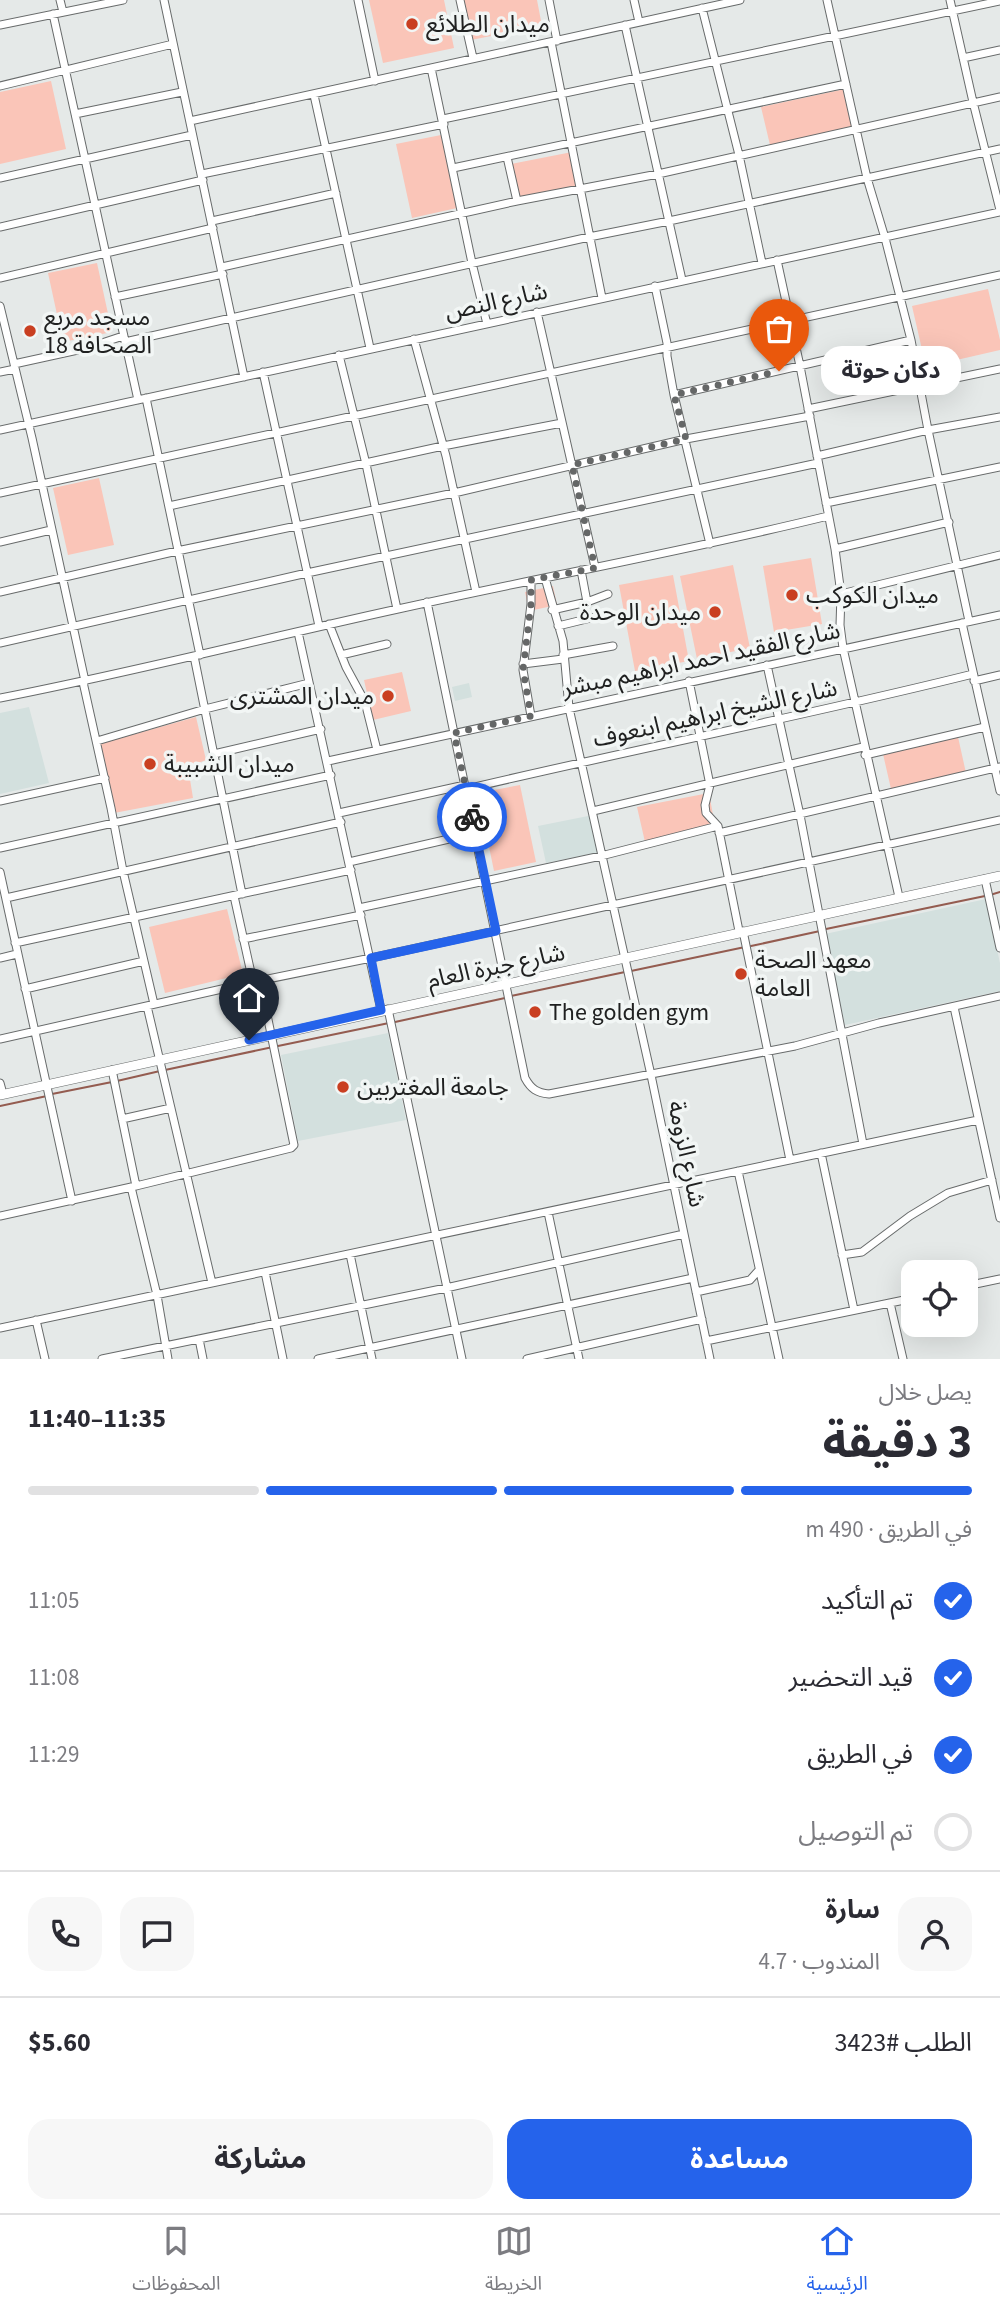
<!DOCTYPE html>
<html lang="ar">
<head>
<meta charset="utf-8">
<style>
	:root { --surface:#fff; --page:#f7f7f7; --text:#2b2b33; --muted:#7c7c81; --line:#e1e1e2; --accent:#2563eb }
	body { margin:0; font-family:"Source Sans 3","Noto Sans Arabic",sans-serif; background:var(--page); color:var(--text); direction:rtl; height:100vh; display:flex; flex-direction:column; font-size:26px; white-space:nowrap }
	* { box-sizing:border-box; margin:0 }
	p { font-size:23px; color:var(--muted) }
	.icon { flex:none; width:38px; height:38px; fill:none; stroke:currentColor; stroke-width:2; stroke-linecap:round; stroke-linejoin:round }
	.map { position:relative; height:1359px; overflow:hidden; direction:ltr }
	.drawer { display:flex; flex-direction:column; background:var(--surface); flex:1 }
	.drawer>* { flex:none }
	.controls { position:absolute; left:901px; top:1260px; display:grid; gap:14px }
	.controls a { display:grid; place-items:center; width:77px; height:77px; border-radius:14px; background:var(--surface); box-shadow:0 7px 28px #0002; font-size:35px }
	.pin { position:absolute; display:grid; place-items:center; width:60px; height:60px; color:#fff; margin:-72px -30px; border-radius:50% 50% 50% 0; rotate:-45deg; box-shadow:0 0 7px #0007 }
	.pin .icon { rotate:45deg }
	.courier { position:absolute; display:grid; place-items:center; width:70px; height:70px; margin:-35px; border:5px solid #2563eb; border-radius:50%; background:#fff; color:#222; box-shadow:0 2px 9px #0007 }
	.bubble { position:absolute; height:49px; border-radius:21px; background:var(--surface); box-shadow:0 7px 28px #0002; font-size:23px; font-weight:700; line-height:49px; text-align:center; direction:rtl }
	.overview em { font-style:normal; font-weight:700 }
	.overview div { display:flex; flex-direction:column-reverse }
	.overview { display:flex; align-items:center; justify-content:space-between; height:119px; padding:0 28px }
	h1 { font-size:46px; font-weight:700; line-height:52px }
	.bar { display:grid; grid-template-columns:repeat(4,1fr); gap:10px 7px; align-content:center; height:84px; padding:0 28px }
	.bar i { height:9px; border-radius:5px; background:var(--line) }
	.bar .selected { background:var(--accent) }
	.bar p { grid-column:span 4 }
	.line { display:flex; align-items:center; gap:18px; padding:0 28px; border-top:2px solid var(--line) }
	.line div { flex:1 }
	.round { display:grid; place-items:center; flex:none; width:74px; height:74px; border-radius:21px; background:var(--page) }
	ol { padding:0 28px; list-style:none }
	li { display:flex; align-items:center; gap:21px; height:77px }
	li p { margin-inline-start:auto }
	li .icon { padding:7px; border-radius:50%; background:var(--accent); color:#fff; stroke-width:4 }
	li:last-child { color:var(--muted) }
	li i { width:38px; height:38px; border:4px solid var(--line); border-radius:50% }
	.cta { display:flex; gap:14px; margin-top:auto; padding:14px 28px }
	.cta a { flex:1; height:80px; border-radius:21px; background:var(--accent); color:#fff; font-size:28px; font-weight:700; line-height:80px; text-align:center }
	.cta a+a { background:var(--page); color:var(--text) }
	.dock { display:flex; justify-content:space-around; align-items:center; height:98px; border-top:2px solid var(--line); background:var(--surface); font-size:19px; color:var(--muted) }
	.dock a { display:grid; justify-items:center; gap:4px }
	.dock .selected { color:var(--accent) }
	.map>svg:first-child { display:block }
	.built { fill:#d3e0de }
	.green { fill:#fac5b8 }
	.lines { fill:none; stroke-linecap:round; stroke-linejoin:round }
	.stream { stroke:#945c50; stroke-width:2 }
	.minor-casing { stroke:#686b6b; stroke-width:9 }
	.major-casing { stroke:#686b6b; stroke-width:10 }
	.minor { stroke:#fff; stroke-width:7 }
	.major { stroke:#fff; stroke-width:9 }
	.done { stroke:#656767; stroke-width:7; stroke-dasharray:0 12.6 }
	.route { stroke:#2563eb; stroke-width:9 }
	.poi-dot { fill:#c93f21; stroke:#f2f6f5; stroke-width:2.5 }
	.labels { text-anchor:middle; stroke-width:7; stroke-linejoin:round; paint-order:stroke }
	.poi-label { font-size:24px; fill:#202121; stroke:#f2f6f5; text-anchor:start }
	.street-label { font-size:24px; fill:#202121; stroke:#f2f6f5 }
</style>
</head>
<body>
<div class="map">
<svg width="1000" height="1359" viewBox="0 0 1000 1359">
	<rect width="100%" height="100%" fill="#e5e9e8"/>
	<path class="built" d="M 469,683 L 472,697 L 455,701 L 452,687 Z
		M 29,707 L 49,783 L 0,794 L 0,713 Z
		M 593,815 L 600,852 L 546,863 L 538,826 Z
		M 986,899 L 1000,963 L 1000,991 L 845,1025 L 825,934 Z
		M 388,1033 L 406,1120 L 298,1141 L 281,1055 Z"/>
	<path class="green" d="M 369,0 L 444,0 L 454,48 L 383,63 Z
		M 463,0 L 537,0 L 542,26 L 471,40 Z
		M 51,81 L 66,149 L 0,164 L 0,92 Z
		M 845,89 L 853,127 L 770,145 L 761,107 Z
		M 441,135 L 457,208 L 412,218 L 396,144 Z
		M 572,152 L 580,190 L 519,203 L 511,164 Z
		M 97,263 L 112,332 L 63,342 L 48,273 Z
		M 988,289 L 1000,340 L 1000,350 L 926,367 L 912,306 Z
		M 99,478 L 114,545 L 68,555 L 53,488 Z
		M 811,558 L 822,624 L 774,632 L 763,566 Z
		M 733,565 L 750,648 L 697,659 L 680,576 Z
		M 673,575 L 689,661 L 635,671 L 619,585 Z
		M 553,586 L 557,605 L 529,611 L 525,592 Z
		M 402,672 L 411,711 L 373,720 L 364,680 Z
		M 196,717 L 206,760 L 188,767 L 193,798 L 114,813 L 99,744 Z
		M 958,737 L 966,773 L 891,789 L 883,754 Z
		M 520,785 L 536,862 L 494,871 L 478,793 Z
		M 709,793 L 715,826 L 645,842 L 637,807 Z
		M 227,909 L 243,974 L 165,993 L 149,927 Z"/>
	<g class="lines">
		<path class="stream" d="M 990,895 L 1000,892
			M 826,929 L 985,896
			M 751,946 L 820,931
			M 631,971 L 745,947
			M 511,996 L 625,972
			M 395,1022 L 505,998
			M 278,1046 L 389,1023
			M 165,1070 L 273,1047
			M 117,1081 L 160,1071
			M 52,1094 L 112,1082
			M 0,1106 L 47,1096"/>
		<g class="minor-casing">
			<path id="minor" d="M 60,0 L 63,12
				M 164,0 L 244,377
				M 358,0 L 375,81
				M 460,0 L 473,58
				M 549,0 L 557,41
				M 634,0 L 639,22
				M 827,0 L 867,178 L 885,238 L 911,340 L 928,430 L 969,621
				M 950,0 L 973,102 L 1000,210
				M 702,8 L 739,155 L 762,263
				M 53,14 L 138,400
				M 0,25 L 123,0
				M 625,25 L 682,280
				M 551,42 L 602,298
				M 963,58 L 1000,50
				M 431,68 L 472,263 L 487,324
				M 0,86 L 173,44
				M 314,95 L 370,348
				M 75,114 L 182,92
				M 443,119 L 1000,1
				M 190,121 L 740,0
				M 507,157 L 517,201
				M 453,168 L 846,84
				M 202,174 L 444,124
				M 0,178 L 192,135
				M 212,221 L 336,193
				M 0,227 L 203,180
				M 777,260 L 800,366 L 835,549 L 841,594 L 840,625 L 843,648 L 899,897
				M 222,267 L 517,201 L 658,174 L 1000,97
				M 0,278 L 213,228
				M 655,286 L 667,343 L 667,356 L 674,395 L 710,544
				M 115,297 L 223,274
				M 0,306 L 32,438 L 85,681
				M 537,312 L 595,567
				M 414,339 L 446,456 L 476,592
				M 125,342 L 589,237 L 669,221 L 1000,149
				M 339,355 L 366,464 L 397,609
				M 14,364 L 87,348 L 123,336
				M 0,372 L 15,369
				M 263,372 L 319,626
				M 674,395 L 911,340
				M 146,398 L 200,655
				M 808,409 L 1000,369
				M 0,430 L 1000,212
				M 817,456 L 928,430 L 1000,417
				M 0,493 L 1000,275
				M 826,503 L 1000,467
				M 169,506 L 443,446 L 562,423
				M 0,542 L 51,530
				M 835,549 L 949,522
				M 581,570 L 587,602
				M 545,578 L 563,641 L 569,708 L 651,1075 L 710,1359
				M 531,581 L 531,604 L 523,670 L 531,716
				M 0,592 L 177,551 L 454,493 L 686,439 L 810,416
				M 841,594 L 1000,555
				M 427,602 L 525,1078 C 531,1089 537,1093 549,1094 L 795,1046 L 879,1023 L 1000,996
				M 552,610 L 587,602 L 608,594
				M 962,623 L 1000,791
				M 329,624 L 346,667 L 365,702 L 377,750
				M 558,626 L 603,615
				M 298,632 L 381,1010
				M 0,643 L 307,573 L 818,463
				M 341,655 L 387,644
				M 563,655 L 613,646
				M 194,656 L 242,894
				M 523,664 L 563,659
				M 767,665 L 800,815 L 863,1144
				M 689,681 L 710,785 L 705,805 L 706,813 L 718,826 L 739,931
				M 974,681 L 1000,675
				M 83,682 L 111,808 L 123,871 L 154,1004
				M 0,698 C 134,672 265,638 398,609 C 542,577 686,551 828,516
				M 97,741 L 205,709 L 309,683
				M 214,754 L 321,729
				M 865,755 L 985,727
				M 328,761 L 1000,615
				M 466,789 C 635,749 805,716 973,674
				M 0,801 L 105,778
				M 593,811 L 863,747
				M 339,813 L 465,785
				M 719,833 L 1000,767
				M 0,848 L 331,775
				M 349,862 L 475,833
				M 0,872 L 72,1201
				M 985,879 L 1000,948
				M 234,896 L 253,982
				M 6,898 L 341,822
				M 359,908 L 601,856 L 718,826
				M 743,931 L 790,1160
				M 243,939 L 361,915
				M 15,943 L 351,870
				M 0,958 L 17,954
				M 25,989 L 144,961
				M 147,1006 L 212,1283
				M 954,1007 L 1000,1218
				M 388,1009 L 462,1359
				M 0,1039 L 253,982 L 371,958 L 1000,820
				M 112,1070 L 136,1186
				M 0,1083 L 3,1094
				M 122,1119 L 171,1108
				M 821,1153 L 854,1310
				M 738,1171 L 779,1359
				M 131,1187 L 157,1295 L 168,1359
				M 548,1212 L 579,1359
				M 0,1216 L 136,1186 L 291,1148 L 294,1145 L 260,981
				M 350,1254 L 372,1359
				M 842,1255 L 862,1252 L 910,1216 L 948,1193 L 992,1180
				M 265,1272 L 283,1359
				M 966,1286 L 1000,1279
				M 696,1292 L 750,1280 L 759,1270
				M 890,1303 L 903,1359
				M 36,1320 L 45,1359
				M 0,1328 L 978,1120
				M 199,1339 L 203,1359
				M 706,1341 L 914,1298
				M 102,1359 L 446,1288 L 684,1234
				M 318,1359 L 693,1278
				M 527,1359 L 702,1319"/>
		</g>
		<g class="major-casing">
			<path id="major" d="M 0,1095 L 1000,876"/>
		</g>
		<use href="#minor" class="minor"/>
		<use href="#major" class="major"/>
	</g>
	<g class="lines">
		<path class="done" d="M 472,817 L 454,733 L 531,716 L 523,670 L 531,604 L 531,580 L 595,568 L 572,465 L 686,439 L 674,395 L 779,371"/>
		<path class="route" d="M 249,1040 L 381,1010 L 371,958 L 496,931 L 472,817"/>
	</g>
	<g class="poi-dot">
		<circle cx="412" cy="24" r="7"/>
		<circle cx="30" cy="331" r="7"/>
		<circle cx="792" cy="595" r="7"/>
		<circle cx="715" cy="612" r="7"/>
		<circle cx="388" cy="696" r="7"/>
		<circle cx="150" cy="764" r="7"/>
		<circle cx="741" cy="974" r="7"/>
		<circle cx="535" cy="1012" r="7"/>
		<circle cx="343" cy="1087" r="7"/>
	</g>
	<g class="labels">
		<g class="poi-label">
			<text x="426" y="32">ميدان الطلائع</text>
			<text x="44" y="325">مسجد مربع<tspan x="44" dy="28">18 الصحافة</tspan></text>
			<text x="806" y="603">ميدان الكوكب</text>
			<text x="701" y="620" text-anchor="end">ميدان الوحدة</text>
			<text x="374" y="704" text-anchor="end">ميدان المشترى</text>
			<text x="164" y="772">ميدان الشبيبة</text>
			<text x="755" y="968">معهد الصحة<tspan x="755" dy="28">العامة</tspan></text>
			<text x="549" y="1020">The golden gym</text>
			<text x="357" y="1095">جامعة المغتربين</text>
		</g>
		<g class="street-label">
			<text transform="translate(496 301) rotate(-12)" y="8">شارع النص</text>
			<text transform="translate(701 659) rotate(-12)" y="8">شارع الفقيد احمد ابراهيم مبشر</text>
			<text transform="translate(715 713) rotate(-12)" y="8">شارع الشيخ ابراهيم ابنعوف</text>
			<text transform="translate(496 966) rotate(-12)" y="8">شارع جبرة العام</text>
			<text transform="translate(687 1154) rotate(78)" y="8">شارع الزومة</text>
		</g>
	</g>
</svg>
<div class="controls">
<a><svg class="icon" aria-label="locate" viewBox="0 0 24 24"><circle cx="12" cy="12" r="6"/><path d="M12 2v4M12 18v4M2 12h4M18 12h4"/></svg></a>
</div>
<div class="pin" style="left:779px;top:371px;background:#ea580c"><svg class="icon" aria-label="bag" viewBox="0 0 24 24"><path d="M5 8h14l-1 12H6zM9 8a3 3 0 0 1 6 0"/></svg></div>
<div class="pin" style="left:249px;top:1040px;background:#1f2937"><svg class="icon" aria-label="home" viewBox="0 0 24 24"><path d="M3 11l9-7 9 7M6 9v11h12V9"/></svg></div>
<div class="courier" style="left:472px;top:817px"><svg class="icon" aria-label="bike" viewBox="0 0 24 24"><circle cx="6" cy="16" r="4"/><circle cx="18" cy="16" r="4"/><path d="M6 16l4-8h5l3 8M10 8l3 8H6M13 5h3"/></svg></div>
<div class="bubble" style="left:821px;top:346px;width:140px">دكان حوتة</div>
</div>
<section class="drawer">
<div class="overview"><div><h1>3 دقيقة</h1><p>يصل خلال</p></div><em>11:35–11:40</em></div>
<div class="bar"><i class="selected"></i><i class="selected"></i><i class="selected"></i><i></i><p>في الطريق · 490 m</p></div>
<ol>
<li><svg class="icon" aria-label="check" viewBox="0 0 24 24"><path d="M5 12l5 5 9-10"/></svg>تم التأكيد<p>11:05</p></li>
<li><svg class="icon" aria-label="check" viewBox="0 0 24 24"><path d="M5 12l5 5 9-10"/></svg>قيد التحضير<p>11:08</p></li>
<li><svg class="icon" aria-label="check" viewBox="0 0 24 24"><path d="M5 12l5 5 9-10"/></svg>في الطريق<p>11:29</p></li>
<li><i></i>تم التوصيل</li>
</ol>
<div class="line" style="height:126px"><a class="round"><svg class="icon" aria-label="person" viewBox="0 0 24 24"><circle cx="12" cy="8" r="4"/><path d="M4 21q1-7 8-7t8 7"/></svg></a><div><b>سارة</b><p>المندوب · 4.7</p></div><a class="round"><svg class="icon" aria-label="chat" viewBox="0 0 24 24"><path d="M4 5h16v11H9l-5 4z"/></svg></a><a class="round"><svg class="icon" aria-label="phone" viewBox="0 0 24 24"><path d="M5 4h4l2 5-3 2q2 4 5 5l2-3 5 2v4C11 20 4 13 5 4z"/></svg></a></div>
<div class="line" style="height:91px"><div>الطلب #3423</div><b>$5.60</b></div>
<div class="cta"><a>مساعدة</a><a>مشاركة</a></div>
</section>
<nav class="dock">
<a class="selected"><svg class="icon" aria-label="home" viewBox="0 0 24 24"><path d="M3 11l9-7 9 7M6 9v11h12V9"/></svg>الرئيسية</a>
<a><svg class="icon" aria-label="map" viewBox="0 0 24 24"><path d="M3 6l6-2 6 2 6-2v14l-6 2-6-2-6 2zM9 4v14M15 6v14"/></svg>الخريطة</a>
<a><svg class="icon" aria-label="saved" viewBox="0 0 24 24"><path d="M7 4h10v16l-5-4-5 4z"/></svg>المحفوظات</a>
</nav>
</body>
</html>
